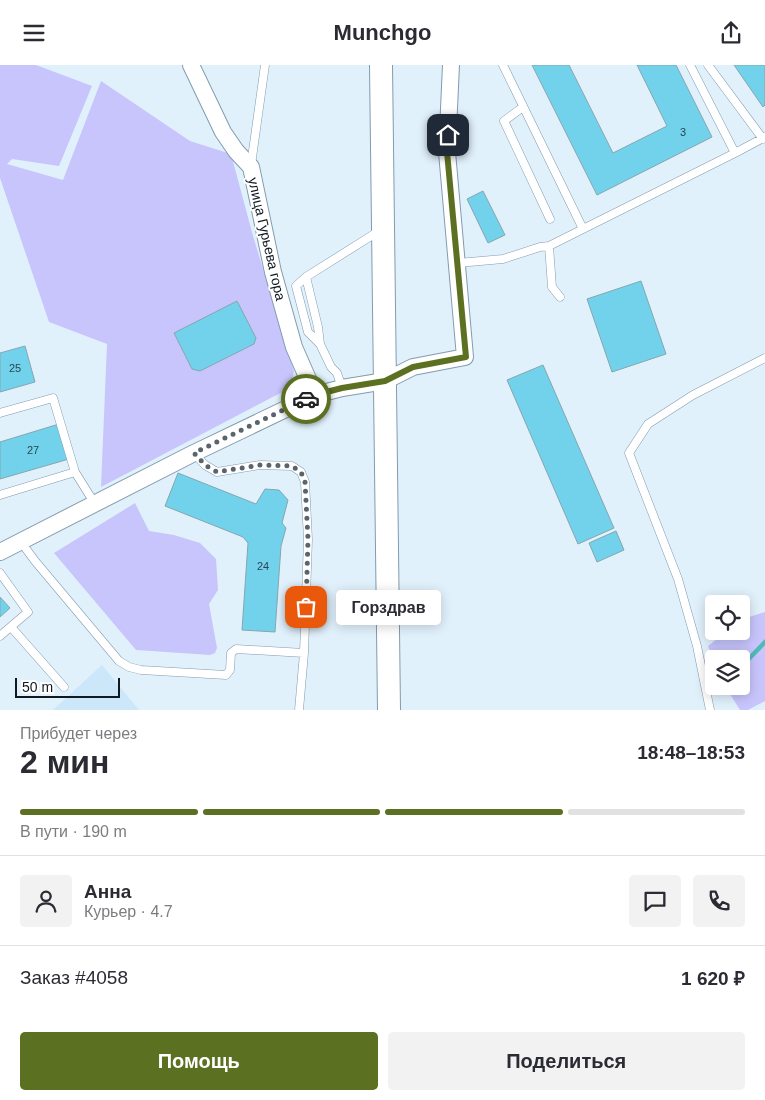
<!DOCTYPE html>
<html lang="ru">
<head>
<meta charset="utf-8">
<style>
	:root { --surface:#fff; --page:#f2f2f3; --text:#2b2b33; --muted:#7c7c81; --line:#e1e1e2; --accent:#5b7121 }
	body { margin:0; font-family:Arial,sans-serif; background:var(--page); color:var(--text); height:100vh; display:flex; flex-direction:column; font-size:19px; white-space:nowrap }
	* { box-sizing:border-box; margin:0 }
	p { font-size:16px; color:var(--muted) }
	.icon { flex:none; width:28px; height:28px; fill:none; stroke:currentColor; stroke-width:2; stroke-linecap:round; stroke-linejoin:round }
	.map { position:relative; height:645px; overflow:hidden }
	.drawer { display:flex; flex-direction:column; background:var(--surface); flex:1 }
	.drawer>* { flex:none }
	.fabs { position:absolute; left:705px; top:530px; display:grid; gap:10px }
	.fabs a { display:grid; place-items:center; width:45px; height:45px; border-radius:5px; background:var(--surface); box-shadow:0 2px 12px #0003; font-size:25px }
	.scale { position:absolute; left:15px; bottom:12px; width:105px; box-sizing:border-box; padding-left:5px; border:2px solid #0f191f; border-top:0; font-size:14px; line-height:18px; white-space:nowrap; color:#0f191f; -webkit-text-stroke:4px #fff; paint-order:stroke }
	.pin { position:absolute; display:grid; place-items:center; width:42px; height:42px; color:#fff; margin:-21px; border-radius:10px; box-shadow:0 2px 8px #0006 }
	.courier { position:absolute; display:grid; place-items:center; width:50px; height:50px; margin:-25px; border:4px solid #5b7121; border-radius:50%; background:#fff; color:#222; box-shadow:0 1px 6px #0007 }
	.bubble { position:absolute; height:35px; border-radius:5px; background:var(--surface); box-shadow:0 2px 12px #0003; font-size:16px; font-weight:600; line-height:35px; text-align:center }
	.head em { font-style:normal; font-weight:600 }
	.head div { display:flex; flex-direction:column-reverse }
	.head { display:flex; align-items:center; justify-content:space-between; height:85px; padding:0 20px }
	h1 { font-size:32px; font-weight:600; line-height:38px }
	.bar { display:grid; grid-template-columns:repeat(4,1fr); gap:8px 5px; align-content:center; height:60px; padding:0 20px }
	.bar i { height:6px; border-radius:4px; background:var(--line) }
	.bar .on { background:var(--accent) }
	.bar p { grid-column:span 4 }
	.line { display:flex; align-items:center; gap:12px; padding:0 20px; border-top:1px solid var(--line) }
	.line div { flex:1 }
	.round { display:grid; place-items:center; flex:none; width:52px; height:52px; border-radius:5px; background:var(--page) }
	.cta { display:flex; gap:10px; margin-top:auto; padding:10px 20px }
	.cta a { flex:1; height:58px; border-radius:5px; background:var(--accent); color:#fff; font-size:20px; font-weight:600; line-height:58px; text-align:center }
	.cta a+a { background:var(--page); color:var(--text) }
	header { display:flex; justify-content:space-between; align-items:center; height:65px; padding:0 20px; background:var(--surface); font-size:22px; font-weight:600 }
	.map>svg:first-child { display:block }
	.built { fill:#cce7fa }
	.green { fill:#c7c5fc }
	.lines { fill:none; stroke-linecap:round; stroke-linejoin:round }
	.stream { stroke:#50bab8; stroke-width:4.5 }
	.building { fill:#72d2eb; stroke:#84a6af }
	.service-casing { stroke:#829bad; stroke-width:9 }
	.minor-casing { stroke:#829bad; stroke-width:18 }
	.secondary-casing { stroke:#829bad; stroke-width:24 }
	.service { stroke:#fff; stroke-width:8 }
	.minor { stroke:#fff; stroke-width:16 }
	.secondary { stroke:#fff; stroke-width:22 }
	.done { stroke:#58656c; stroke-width:5; stroke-dasharray:0 9 }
	.route { stroke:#5b7121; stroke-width:6 }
	.labels { text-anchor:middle; stroke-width:4; stroke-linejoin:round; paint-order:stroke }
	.number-label { font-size:11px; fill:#284752 }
	.street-label { font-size:14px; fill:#0f191f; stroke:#fff }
</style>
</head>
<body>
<header><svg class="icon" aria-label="menu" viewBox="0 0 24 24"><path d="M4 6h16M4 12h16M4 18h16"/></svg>Munchgo<svg class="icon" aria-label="share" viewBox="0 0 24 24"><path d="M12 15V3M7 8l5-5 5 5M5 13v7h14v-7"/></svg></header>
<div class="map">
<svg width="765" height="645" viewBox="0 0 765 645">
	<rect width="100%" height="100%" fill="#e1f1fc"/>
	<path class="built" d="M 102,600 L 139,645 L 53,645 L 91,610 Z"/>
	<path class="green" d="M 0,0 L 36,0 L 92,21 L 59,101 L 12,94 L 7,99 L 63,115 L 101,16 L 190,76 L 231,89 L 253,171 L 294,306 L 290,323 L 101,422 L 107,279 L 49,257 L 0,113 Z
		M 135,438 L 149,466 L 174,470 L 200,478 L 216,494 L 218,525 L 209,539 L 217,583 L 215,588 L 210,590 L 136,585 L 54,488 Z
		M 765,547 L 765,636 L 748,645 L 740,645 L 725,621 L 741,621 L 741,594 L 714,594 L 714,596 L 708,581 L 727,566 L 741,566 L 741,555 L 743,554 Z"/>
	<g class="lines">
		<path class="stream" d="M 741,602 L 765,577"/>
	</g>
	<path class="building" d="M 532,0 L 569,0 L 613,88 L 667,61 L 637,0 L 676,0 L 712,72 L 597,130 Z
		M 734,0 L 765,0 L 765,40 L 763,42 Z
		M 483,126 L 505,170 L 488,178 L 467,134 Z
		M 641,216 L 666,289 L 612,307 L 587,234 Z
		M 237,236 L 256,273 L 254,279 L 200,306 L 192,304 L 174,268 Z
		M 25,281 L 35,317 L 0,327 L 0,288 Z
		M 543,300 L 614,463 L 578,479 L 507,315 Z
		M 59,359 L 69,394 L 0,414 L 0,377 Z
		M 178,408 L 256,439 L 265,424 L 279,425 L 288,435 L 282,458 L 286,463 L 281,481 L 275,567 L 242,565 L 248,478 L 243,472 L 165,441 Z
		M 616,466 L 624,485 L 597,497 L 589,478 Z
		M 0,532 L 10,543 L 0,552 Z"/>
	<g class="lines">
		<g class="service-casing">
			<path id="service" d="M 503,0 L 583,164
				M 708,0 L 763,74
				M 523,42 L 504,56 L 550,154
				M 735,88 L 765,72
				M 251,100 L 265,0
				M 458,198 L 503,194 L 540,182 L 549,181
				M 306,212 L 296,221 L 308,267 L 320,279
				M 560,232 L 552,222 L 549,181 L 735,88 L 690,0
				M 342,323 L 337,308 L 331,302 L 320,279 L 318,262 L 306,212 L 379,166
				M 0,348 L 53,333 L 75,407 L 95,439
				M 194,388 L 205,400 L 217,407 L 260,400 L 292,401 L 301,407 L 305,417 L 308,474 L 304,588 L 299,645
				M 0,430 L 75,407
				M 21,477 L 35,496 L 119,596 L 129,602 L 141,605 L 226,610 L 230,605 L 231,588 L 236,584 L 304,588
				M 0,508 L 28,547 L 0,571
				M 11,562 L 64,622
				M 710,645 L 697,581 L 678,514 L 629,388 L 648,359 L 693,330 L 765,293"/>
		</g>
		<g class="minor-casing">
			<path id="minor" d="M 191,0 L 223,67 L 236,86 L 251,102 L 273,207 L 294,282 L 315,330
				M 0,487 L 194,388 L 315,330 L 342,323 L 385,316 L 413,302 L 465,292 L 447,87 L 451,0"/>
		</g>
		<g class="secondary-casing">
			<path id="secondary" d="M 381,0 L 389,645"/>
		</g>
		<use href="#service" class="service"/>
		<use href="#minor" class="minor"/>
		<use href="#secondary" class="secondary"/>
	</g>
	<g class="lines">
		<path class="done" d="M 306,334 L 194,388 L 205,400 L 217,407 L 260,400 L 292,401 L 301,407 L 305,417 L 308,474 L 306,542"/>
		<path class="route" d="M 306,334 L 315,330 L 342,323 L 385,316 L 413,302 L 466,292 L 447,87 L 448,70"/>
	</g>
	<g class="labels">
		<g class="number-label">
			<text x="683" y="71">3</text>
			<text x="15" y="307">25</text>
			<text x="33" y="389">27</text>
			<text x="263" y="505">24</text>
		</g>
		<g class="street-label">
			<text transform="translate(267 174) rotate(77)" y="5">улица Гурьева гора</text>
		</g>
	</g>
</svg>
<div class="fabs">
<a><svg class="icon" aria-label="locate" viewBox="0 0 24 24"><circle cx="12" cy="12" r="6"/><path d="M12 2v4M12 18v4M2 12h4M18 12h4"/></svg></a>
<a><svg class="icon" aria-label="layers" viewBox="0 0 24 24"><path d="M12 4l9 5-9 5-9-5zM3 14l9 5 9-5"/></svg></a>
</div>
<div class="scale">50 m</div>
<div class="pin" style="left:306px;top:542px;background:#ea580c"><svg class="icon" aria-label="bag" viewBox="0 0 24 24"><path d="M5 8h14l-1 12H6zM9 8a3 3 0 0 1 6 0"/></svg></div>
<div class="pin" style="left:448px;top:70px;background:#1f2937"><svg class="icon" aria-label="home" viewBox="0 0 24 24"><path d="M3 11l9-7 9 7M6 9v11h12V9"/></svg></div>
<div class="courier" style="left:306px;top:334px"><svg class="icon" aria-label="car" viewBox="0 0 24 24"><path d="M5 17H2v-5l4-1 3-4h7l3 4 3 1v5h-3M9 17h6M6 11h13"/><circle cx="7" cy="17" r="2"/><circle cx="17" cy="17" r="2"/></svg></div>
<div class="bubble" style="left:336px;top:525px;width:105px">Горздрав</div>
</div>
<section class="drawer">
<div class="head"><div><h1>2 мин</h1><p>Прибудет через</p></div><em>18:48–18:53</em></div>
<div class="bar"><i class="on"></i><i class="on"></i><i class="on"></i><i></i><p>В пути · 190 m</p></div>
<div class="line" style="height:90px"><a class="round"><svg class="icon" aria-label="person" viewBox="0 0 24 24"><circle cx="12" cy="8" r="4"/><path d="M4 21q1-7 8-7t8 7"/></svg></a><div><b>Анна</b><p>Курьер · 4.7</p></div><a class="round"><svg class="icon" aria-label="chat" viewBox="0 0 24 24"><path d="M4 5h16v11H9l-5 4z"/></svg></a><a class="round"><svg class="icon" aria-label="phone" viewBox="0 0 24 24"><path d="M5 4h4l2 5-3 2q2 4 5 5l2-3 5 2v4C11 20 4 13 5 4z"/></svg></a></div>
<div class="line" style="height:65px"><div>Заказ #4058</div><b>1 620 ₽</b></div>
<div class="cta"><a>Помощь</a><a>Поделиться</a></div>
</section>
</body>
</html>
